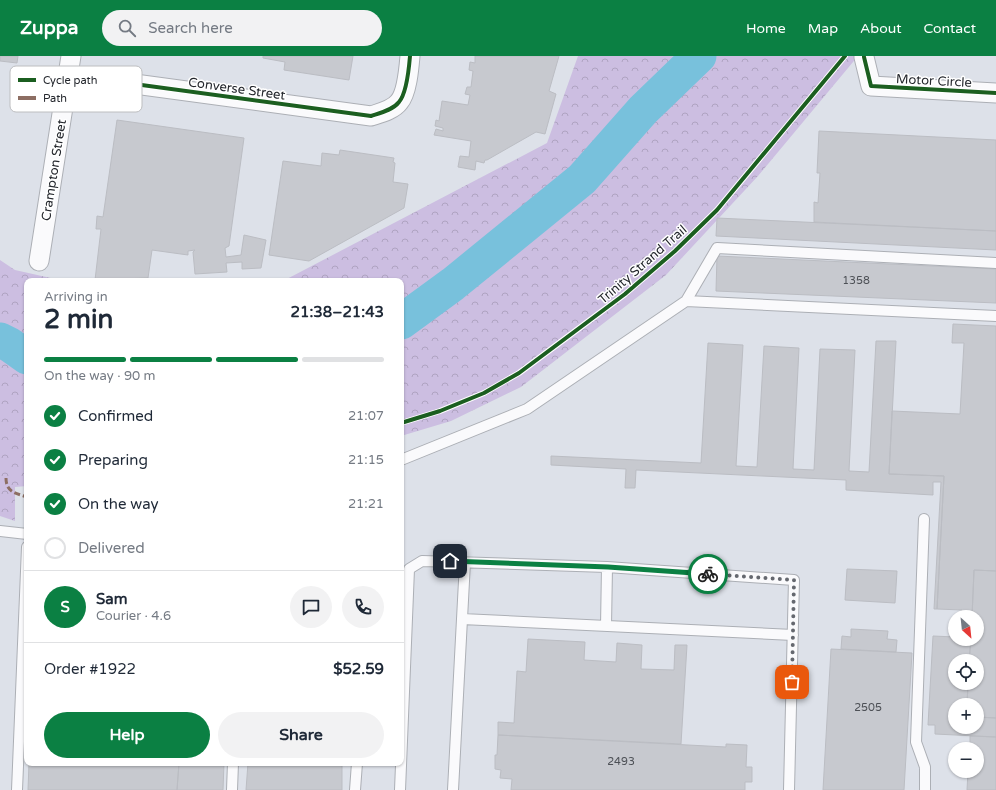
<!DOCTYPE html>
<html lang="en">
<head>
<meta charset="utf-8">
<style>
	:root { --surface:#fff; --page:#f2f2f3; --text:#1f2937; --muted:#747a83; --line:#e0e1e3; --accent:#0b8043 }
	body { margin:0; font-family:"Varela Round",sans-serif; background:var(--page); color:var(--text); height:100vh; display:flex; flex-direction:column; font-size:15px; white-space:nowrap }
	* { box-sizing:border-box; margin:0 }
	p { font-size:13px; color:var(--muted) }
	.icon { flex:none; width:22px; height:22px; fill:none; stroke:currentColor; stroke-width:2; stroke-linecap:round; stroke-linejoin:round }
	.map { position:relative; flex:1; overflow:hidden }
	.side { position:absolute; left:24px; top:222px; width:380px; height:488px; display:flex; flex-direction:column; background:var(--surface); border-radius:8px; box-shadow:0 1px 3px #0004 }
	.side>* { flex:none }
	.needle { width:26px; rotate:153deg }
	.buttons { position:absolute; left:948px; top:554px; display:grid; gap:8px }
	.buttons a { display:grid; place-items:center; width:36px; height:36px; border-radius:50%; background:var(--surface); box-shadow:0 1px 3px #0004; font-size:20px }
	.pin { position:absolute; display:grid; place-items:center; width:34px; height:34px; color:#fff; margin:-17px; border-radius:8px; box-shadow:0 2px 6px #0006 }
	.courier { position:absolute; display:grid; place-items:center; width:40px; height:40px; margin:-20px; border:3px solid #0b8043; border-radius:50%; background:#fff; color:#222; box-shadow:0 1px 5px #0007 }
	.head em { font-style:normal; font-weight:700 }
	.head div { display:flex; flex-direction:column-reverse }
	.head { display:flex; align-items:center; justify-content:space-between; height:68px; padding:0 20px }
	h1 { font-size:26px; font-weight:700; line-height:30px }
	.bar { display:grid; grid-template-columns:repeat(4,1fr); gap:6px 4px; align-content:center; height:48px; padding:0 20px }
	.bar i { height:5px; border-radius:3px; background:var(--line) }
	.bar .on { background:var(--accent) }
	.bar p { grid-column:span 4 }
	.line { display:flex; align-items:center; gap:10px; padding:0 20px; border-top:1px solid var(--line) }
	.line div { flex:1 }
	.round { display:grid; place-items:center; flex:none; width:42px; height:42px; border-radius:21px; background:var(--page) }
	ol { padding:0 20px; list-style:none }
	li { display:flex; align-items:center; gap:12px; height:44px }
	li p { margin-inline-start:auto }
	li .icon { padding:4px; border-radius:50%; background:var(--accent); color:#fff; stroke-width:4 }
	li:last-child { color:var(--muted) }
	li i { width:22px; height:22px; border:2px solid var(--line); border-radius:50% }
	.action { display:flex; gap:8px; margin-top:auto; padding:8px 20px }
	.action a { flex:1; height:46px; border-radius:24px; background:var(--accent); color:#fff; font-size:16px; font-weight:700; line-height:46px; text-align:center }
	.action a+a { background:var(--page); color:var(--text) }
	header { display:flex; align-items:center; gap:24px; box-sizing:border-box; height:56px; padding:0 20px; background:var(--accent); color:#fff }
	header strong { font-size:19px }
	nav { display:flex; gap:22px; margin-inline-start:auto; font-size:14px }
	.search { width:280px; height:36px; background:var(--page); display:flex; align-items:center; gap:10px; box-sizing:border-box; padding:0 14px; border-radius:22px; color:var(--muted); font-size:15px }
	.map>svg:first-child { display:block }
	.park { fill:url(#park-crowns) }
	.lines { fill:none; stroke-linecap:round; stroke-linejoin:round }
	.river { stroke:#78c1dc; stroke-width:35 }
	.building { fill:#c7c9cf; stroke:#bbbdc3 }
	.service-casing { stroke:#acafb5; stroke-width:12 }
	.minor-casing { stroke:#acafb5; stroke-width:21 }
	.service { stroke:#fafafc; stroke-width:10 }
	.minor { stroke:#fafafc; stroke-width:19 }
	.quiet { stroke:#8d6e63; stroke-width:3; stroke-dasharray:6 3; stroke-linecap:butt }
	.cycleway-casing { stroke:#fff; stroke-width:6 }
	.cycleway { stroke:#1b5e20; stroke-width:4 }
	.done { stroke:#65686f; stroke-width:4; stroke-dasharray:0 7.2 }
	.route { stroke:#0b8043; stroke-width:5 }
	.labels { text-anchor:middle; stroke-width:3; stroke-linejoin:round; paint-order:stroke }
	.number-label { font-size:11px; fill:#4d5056 }
	.street-label { font-size:13px; fill:#24272d; stroke:#fff }
	.key { fill:#fff; stroke:#bdbec0; stroke-width:1 }
	.key-label { font-size:11px; fill:#24272d }
</style>
</head>
<body>
<header>
<strong>Zuppa</strong>
<div class="search"><svg class="icon" aria-label="search" viewBox="0 0 24 24"><circle cx="10" cy="10" r="6"/><path d="M15 15l6 6"/></svg>Search here</div>
<nav><a>Home</a><a>Map</a><a>About</a><a>Contact</a></nav>
</header>
<div class="map">
<svg width="996" height="734" viewBox="0 0 996 734">
	<defs>
		<pattern id="park-crowns" width="20" height="18" patternUnits="userSpaceOnUse"><rect width="20" height="18" fill="#ccbee1"/><path d="M2 6a3 3 0 1 1 6 0M12 15a3 3 0 1 1 6 0" fill="none" stroke="#afa3c1"/></pattern>
	</defs>
	<rect width="100%" height="100%" fill="#dde1e9"/>
	<path class="park" d="M 578,0 L 858,0 L 758,120 L 666,219 L 521,331 L 451,365 L 401,380 L 401,225 L 283,225 L 547,87 Z
		M 0,204 L 15,214 L 64,225 L 27,225 L 27,430 L 15,431 L 15,465 L 0,460 Z"/>
	<g class="lines">
		<path class="river" d="M 401,266 L 453,228 L 582,123 L 643,54 L 699,0
			M 0,284 L 10,289 L 27,301"/>
	</g>
	<path class="building" d="M 0,0 L 18,0 L 17,7 L 0,5 Z
		M 263,0 L 353,0 L 349,24 L 284,14 L 285,6 L 263,2 Z
		M 475,0 L 559,0 L 549,35 L 556,38 L 545,78 L 536,76 L 487,104 L 485,104 L 484,107 L 476,105 L 475,114 L 458,111 L 460,100 L 469,101 L 471,85 L 434,79 L 436,73 L 443,75 L 443,72 L 435,70 L 436,64 L 439,65 L 442,45 L 468,49 L 470,39 L 465,38 L 467,31 L 471,31 L 473,15 L 469,14 L 470,6 L 475,7 Z
		M 117,64 L 244,82 L 229,190 L 225,192 L 226,201 L 241,199 L 244,179 L 266,184 L 261,212 L 242,213 L 242,206 L 226,207 L 227,216 L 195,218 L 193,196 L 195,194 L 188,195 L 188,199 L 152,194 L 148,222 L 95,224 L 101,173 L 96,173 L 97,160 L 103,161 Z
		M 819,75 L 996,84 L 996,175 L 814,166 L 814,146 L 818,147 L 820,117 L 817,117 Z
		M 340,94 L 394,102 L 393,106 L 395,107 L 393,126 L 408,128 L 404,152 L 309,205 L 269,199 L 283,105 L 321,110 L 322,97 L 339,99 Z
		M 717,162 L 996,175 L 996,194 L 716,180 Z
		M 717,200 L 996,213 L 996,247 L 716,235 Z
		M 953,268 L 996,270 L 996,515 L 974,514 L 972,561 L 961,561 L 962,554 L 937,553 L 944,420 L 889,418 L 892,355 L 960,358 L 964,287 L 952,287 Z
		M 876,285 L 896,285 L 889,418 L 944,420 L 937,553 L 934,553 L 941,426 L 933,426 L 933,439 L 846,434 L 846,424 L 636,414 L 635,432 L 625,432 L 626,413 L 551,409 L 551,400 L 701,407 L 708,287 L 743,289 L 736,410 L 757,411 L 764,290 L 799,292 L 793,413 L 814,414 L 820,293 L 855,294 L 849,415 L 869,416 Z
		M 847,513 L 897,515 L 895,547 L 845,544 Z
		M 974,514 L 996,515 L 996,662 L 977,661 L 977,649 L 967,649 L 968,627 L 977,627 L 977,605 L 969,605 L 971,583 L 977,583 L 977,561 L 972,561 Z
		M 851,573 L 888,575 L 887,583 L 897,584 L 896,596 L 841,593 L 842,580 L 851,581 Z
		M 933,580 L 955,581 L 955,583 L 971,583 L 969,605 L 955,605 L 955,627 L 968,627 L 967,649 L 955,649 L 955,671 L 977,671 L 977,661 L 996,662 L 996,681 L 935,678 L 935,669 L 928,669 Z
		M 528,583 L 585,586 L 584,604 L 616,606 L 617,587 L 642,589 L 641,613 L 674,614 L 675,589 L 687,589 L 681,688 L 498,679 L 498,666 L 514,667 L 517,615 L 526,616 Z
		M 831,593 L 912,597 L 904,734 L 823,734 Z
		M 498,679 L 726,691 L 726,688 L 747,689 L 746,711 L 752,711 L 752,726 L 745,726 L 745,734 L 511,734 L 512,723 L 500,722 L 501,714 L 495,713 L 495,699 L 497,699 Z
		M 970,680 L 996,681 L 996,734 L 967,734 L 968,715 L 977,715 L 977,693 L 970,693 Z
		M 29,707 L 179,707 L 177,734 L 28,734 Z
		M 179,707 L 224,707 L 223,734 L 177,734 Z
		M 248,707 L 342,707 L 342,734 L 246,734 Z"/>
	<g class="lines">
		<g class="service-casing">
			<path id="service" d="M 686,245 L 717,192 L 996,207
				M 401,404 L 527,353 L 686,245 L 996,260
				M 924,463 L 916,686 L 925,711 L 925,734
				M 0,475 L 27,478
				M 462,563 L 793,579
				M 606,570 L 607,511
				M 17,734 L 27,491
				M 232,734 L 233,707
				M 355,734 L 357,707
				M 400,734 L 409,513 L 422,505 L 607,511 L 794,524 L 789,734
				M 453,734 L 465,506"/>
		</g>
		<g class="minor-casing">
			<path id="minor" d="M 864,1 L 871,30 L 996,37
				M 68,19 L 371,60 C 380,57 393,54 399,46 C 407,37 409,12 410,0
				M 39,205 L 71,0"/>
		</g>
		<use href="#service" class="service"/>
		<use href="#minor" class="minor"/>
		<path class="quiet" d="M 6,422 C 6,436 15,437 27,441"/>
		<g class="cycleway-casing">
			<path id="cycleway" d="M 864,1 L 871,30 L 996,37
				M 68,19 L 371,60 C 380,57 393,54 399,46 C 407,37 409,12 410,0
				M 401,367 L 440,355 L 484,337 L 519,317 L 625,238 L 675,195 L 717,154 L 845,0"/>
		</g>
		<use href="#cycleway" class="cycleway"/>
	</g>
	<g class="lines">
		<path class="done" d="M 708,518 L 794,524 L 792,626"/>
		<path class="route" d="M 450,505 L 608,511 L 708,518"/>
	</g>
	<g class="labels">
		<g class="number-label">
			<text x="856" y="228">1358</text>
			<text x="868" y="655">2505</text>
			<text x="621" y="709">2493</text>
		</g>
		<g class="street-label">
			<text transform="translate(934 24) rotate(3)" y="5">Motor Circle</text>
			<text transform="translate(237 32) rotate(8)" y="5">Converse Street</text>
			<text transform="translate(53 114) rotate(-81)" y="5">Crampton Street</text>
			<text transform="translate(642 208) rotate(-41)" y="5">Trinity Strand Trail</text>
		</g>
	</g>
	<rect x="10" y="10" width="132" height="46" rx="6" class="key"/>
	<rect x="18" y="22" width="18" height="4" fill="#1b5e20"/>
	<rect x="18" y="40" width="18" height="4" fill="#8d6e63"/>
	<g class="key-label">
		<text x="43" y="28">Cycle path</text>
		<text x="43" y="46">Path</text>
	</g>
</svg>
<div class="buttons">
<a><svg class="needle" viewBox="-14 -14 28 28"><path d="M0-13l5 13h-10z" fill="#e53935"/><path d="M0 13l5-13h-10z" fill="#747a83"/></svg></a>
<a><svg class="icon" aria-label="locate" viewBox="0 0 24 24"><circle cx="12" cy="12" r="6"/><path d="M12 2v4M12 18v4M2 12h4M18 12h4"/></svg></a>
<a>+</a>
<a>−</a>
</div>
<div class="pin" style="left:792px;top:626px;background:#ea580c"><svg class="icon" aria-label="bag" viewBox="0 0 24 24"><path d="M5 8h14l-1 12H6zM9 8a3 3 0 0 1 6 0"/></svg></div>
<div class="pin" style="left:450px;top:505px;background:#1f2937"><svg class="icon" aria-label="home" viewBox="0 0 24 24"><path d="M3 11l9-7 9 7M6 9v11h12V9"/></svg></div>
<div class="courier" style="left:708px;top:518px"><svg class="icon" aria-label="bike" viewBox="0 0 24 24"><circle cx="6" cy="16" r="4"/><circle cx="18" cy="16" r="4"/><path d="M6 16l4-8h5l3 8M10 8l3 8H6M13 5h3"/></svg></div>
<section class="side">
<div class="head"><div><h1>2 min</h1><p>Arriving in</p></div><em>21:38–21:43</em></div>
<div class="bar"><i class="on"></i><i class="on"></i><i class="on"></i><i></i><p>On the way · 90 m</p></div>
<ol>
<li><svg class="icon" aria-label="check" viewBox="0 0 24 24"><path d="M5 12l5 5 9-10"/></svg>Confirmed<p>21:07</p></li>
<li><svg class="icon" aria-label="check" viewBox="0 0 24 24"><path d="M5 12l5 5 9-10"/></svg>Preparing<p>21:15</p></li>
<li><svg class="icon" aria-label="check" viewBox="0 0 24 24"><path d="M5 12l5 5 9-10"/></svg>On the way<p>21:21</p></li>
<li><i></i>Delivered</li>
</ol>
<div class="line" style="height:72px"><b class="round" style="background:var(--accent);color:#fff">S</b><div><b>Sam</b><p>Courier · 4.6</p></div><a class="round"><svg class="icon" aria-label="chat" viewBox="0 0 24 24"><path d="M4 5h16v11H9l-5 4z"/></svg></a><a class="round"><svg class="icon" aria-label="phone" viewBox="0 0 24 24"><path d="M5 4h4l2 5-3 2q2 4 5 5l2-3 5 2v4C11 20 4 13 5 4z"/></svg></a></div>
<div class="line" style="height:52px"><div>Order #1922</div><b>$52.59</b></div>
<div class="action"><a>Help</a><a>Share</a></div>
</section>
</div>
</body>
</html>
